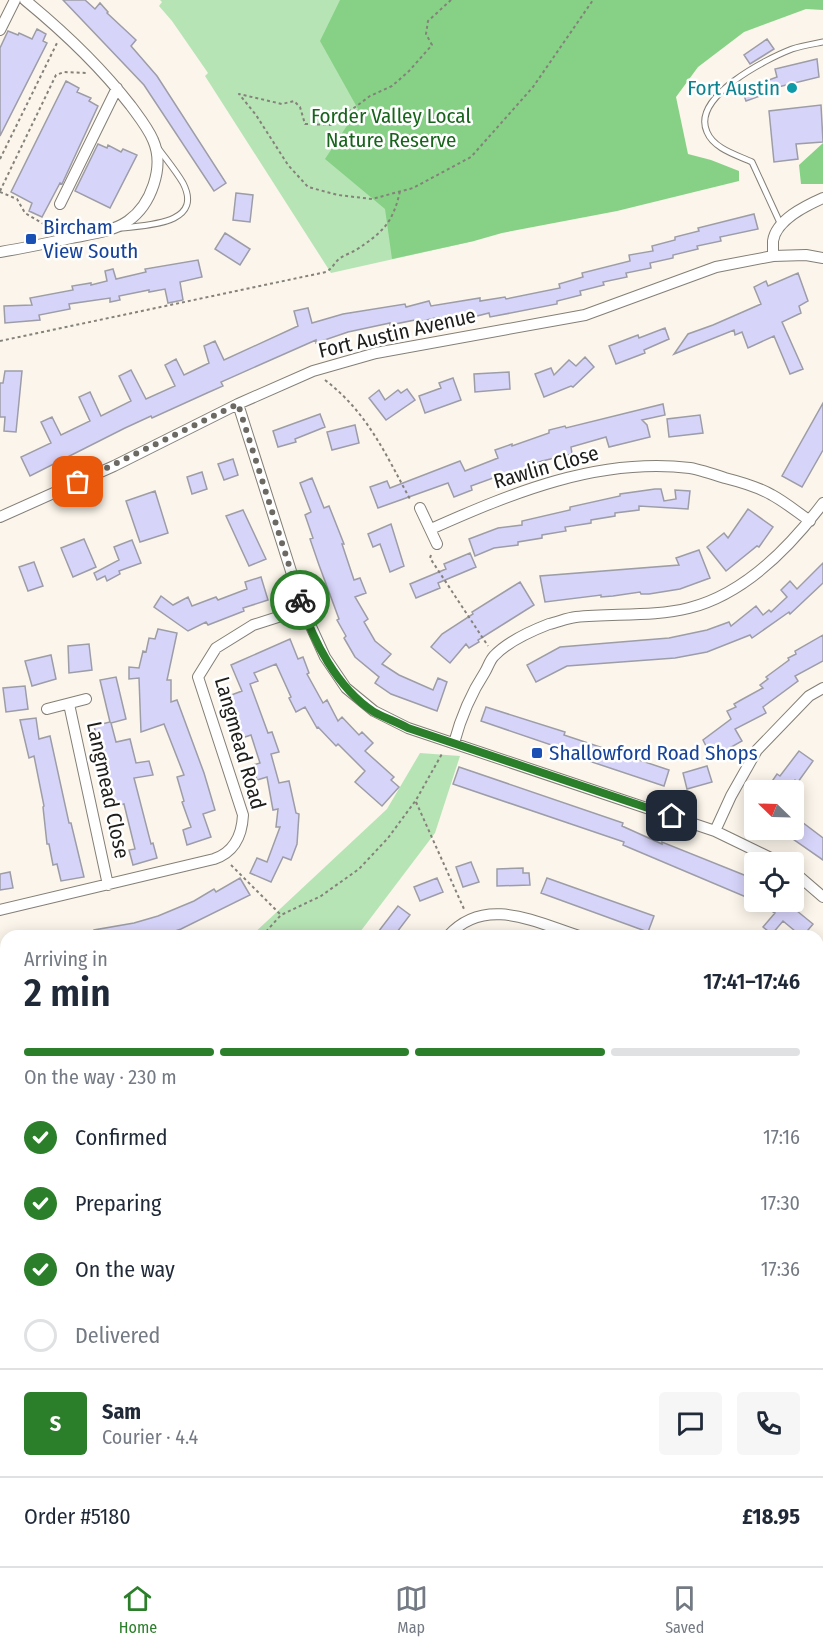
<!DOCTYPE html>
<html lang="en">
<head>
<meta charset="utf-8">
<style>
	:root { --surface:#fff; --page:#f6f6f7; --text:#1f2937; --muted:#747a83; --line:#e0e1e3; --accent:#2b7e2a }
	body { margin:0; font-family:"Fira Sans Condensed",sans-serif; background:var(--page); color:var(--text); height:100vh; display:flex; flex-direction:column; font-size:22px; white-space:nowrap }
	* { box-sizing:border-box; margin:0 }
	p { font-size:20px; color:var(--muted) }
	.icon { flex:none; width:33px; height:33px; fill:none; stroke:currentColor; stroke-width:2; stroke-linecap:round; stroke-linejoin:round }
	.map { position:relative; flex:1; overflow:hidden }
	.sheet { position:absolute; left:0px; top:930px; width:824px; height:636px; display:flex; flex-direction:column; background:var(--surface); border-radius:18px 18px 0 0; box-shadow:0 3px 15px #0003 }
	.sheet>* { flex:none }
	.needle { width:39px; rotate:293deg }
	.buttons { position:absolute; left:744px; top:780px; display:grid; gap:12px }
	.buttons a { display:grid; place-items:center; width:60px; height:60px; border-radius:6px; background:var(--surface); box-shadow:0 3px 15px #0003; font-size:30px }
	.pin { position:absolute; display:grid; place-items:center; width:51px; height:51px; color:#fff; margin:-26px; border-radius:12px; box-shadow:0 3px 9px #0006 }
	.courier { position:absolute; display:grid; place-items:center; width:60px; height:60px; margin:-30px; border:4px solid #2b7e2a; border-radius:50%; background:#fff; color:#222; box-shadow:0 2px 8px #0007 }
	.overview em { font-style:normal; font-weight:600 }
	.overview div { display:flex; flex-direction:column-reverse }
	.overview { display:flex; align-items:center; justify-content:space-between; height:102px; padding:0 24px }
	h1 { font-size:39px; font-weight:600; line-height:45px }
	.bar { display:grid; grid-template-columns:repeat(4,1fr); gap:9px 6px; align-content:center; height:72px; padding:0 24px }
	.bar i { height:8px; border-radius:4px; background:var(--line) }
	.bar .current { background:var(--accent) }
	.bar p { grid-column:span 4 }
	.line { display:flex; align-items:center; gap:15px; padding:0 24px; border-top:2px solid var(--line) }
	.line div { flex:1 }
	.round { display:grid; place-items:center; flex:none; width:63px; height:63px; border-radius:6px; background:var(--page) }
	ol { padding:0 24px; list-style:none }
	li { display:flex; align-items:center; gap:18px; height:66px }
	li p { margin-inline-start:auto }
	li .icon { padding:6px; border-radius:50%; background:var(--accent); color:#fff; stroke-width:4 }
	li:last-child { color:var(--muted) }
	li i { width:33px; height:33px; border:3px solid var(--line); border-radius:50% }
	.dock { display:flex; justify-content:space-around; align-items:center; height:84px; border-top:2px solid var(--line); background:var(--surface); font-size:16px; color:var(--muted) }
	.dock a { display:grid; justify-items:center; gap:3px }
	.dock .current { color:var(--accent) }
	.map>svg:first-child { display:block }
	.green { fill:#b7e4b5 }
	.forest { fill:#86d185 }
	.building { fill:#d7d4fa; stroke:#9d9da7; stroke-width:1.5 }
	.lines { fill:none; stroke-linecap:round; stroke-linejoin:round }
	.lane-casing { stroke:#847f76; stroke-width:7 }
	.street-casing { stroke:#847f76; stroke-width:12 }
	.path { stroke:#85817b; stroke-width:2; stroke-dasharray:3 3; stroke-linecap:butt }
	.lane { stroke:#fff; stroke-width:5 }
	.street { stroke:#fff; stroke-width:10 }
	.done { stroke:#6c6963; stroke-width:6; stroke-dasharray:0 10.8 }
	.route { stroke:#2b7e2a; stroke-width:8 }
	.culture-dot { fill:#0f9aa8; stroke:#fff; stroke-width:2 }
	.transit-dot { fill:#1a4fb4; stroke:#fff; stroke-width:2 }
	.labels { text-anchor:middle; stroke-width:5; stroke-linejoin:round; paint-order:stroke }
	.culture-label { font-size:21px; fill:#0d838f; stroke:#fff; text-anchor:end }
	.park-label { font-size:21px; fill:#18641c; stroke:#fff }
	.transit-label { font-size:21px; fill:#164399; stroke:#fff; text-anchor:start }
	.street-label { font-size:21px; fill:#1f1d1a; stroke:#fff }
</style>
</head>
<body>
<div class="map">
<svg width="823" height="1566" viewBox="0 0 823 1566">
	<rect width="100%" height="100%" fill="#fbf5eb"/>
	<path class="green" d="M 160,0 L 621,0 L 474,241 L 331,273 L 205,76 L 208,73 L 172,21 L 159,6 L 162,2 Z
		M 420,753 L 460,756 L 435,833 L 357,936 L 251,936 L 387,809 Z
		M 76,1560 L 619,1560 L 621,1566 L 74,1566 Z"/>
	<path class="forest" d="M 340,0 L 823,0 L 823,10 L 806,9 L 744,32 L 698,67 L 676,97 L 688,154 L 711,160 L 739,171 L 739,181 L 617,211 L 502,233 L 474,241 L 392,259 L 385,209 L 325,159 L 358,109 L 320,41 Z
		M 823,143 L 823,184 L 801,184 L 799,165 Z"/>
	<path class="building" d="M 63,0 L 85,0 L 95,9 L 100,3 L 108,12 L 107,13 L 136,40 L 131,46 L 157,76 L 226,183 L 214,191 L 144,85 Z
		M 37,29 L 46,34 L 43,41 L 47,43 L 0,136 L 0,48 L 8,31 L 18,35 L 19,33 L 32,39 Z
		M 767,39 L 774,49 L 750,64 L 744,55 Z
		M 817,59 L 819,77 L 778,87 L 779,89 L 746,101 L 742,90 L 777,77 L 775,69 Z
		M 66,81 L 79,88 L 77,92 L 91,98 L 89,101 L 98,106 L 62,184 L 60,183 L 42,217 L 29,211 L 32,203 L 11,192 Z
		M 821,105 L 823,142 L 796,144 L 798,159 L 774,162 L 769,111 Z
		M 98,144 L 107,148 L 108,145 L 121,152 L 123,149 L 137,155 L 110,208 L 75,191 Z
		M 236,193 L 253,195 L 250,222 L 233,220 Z
		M 754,214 L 758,229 L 720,237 L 721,241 L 697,246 L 698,249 L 673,255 L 673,258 L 650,263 L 651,268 L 626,273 L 627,277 L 603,282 L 604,285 L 580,291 L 581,295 L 557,301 L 557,304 L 490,317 L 489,313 L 465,319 L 464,316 L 440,321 L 439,317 L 415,323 L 415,320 L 390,325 L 390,323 L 348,332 L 316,343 L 316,340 L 221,382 L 223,386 L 207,393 L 152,418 L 151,416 L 125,428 L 30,476 L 21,457 L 51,443 L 41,422 L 52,417 L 61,435 L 90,421 L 79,397 L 90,392 L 101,416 L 131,401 L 119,376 L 131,370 L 146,399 L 175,386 L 165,365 L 176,359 L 184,375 L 209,363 L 204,346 L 215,341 L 224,360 L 298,326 L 294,311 L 308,308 L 312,323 L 343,314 L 405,304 L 406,307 L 429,301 L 431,306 L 480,298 L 480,301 L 505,297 L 506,299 L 560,288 L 559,284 L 583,277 L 582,273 L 630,261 L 629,255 L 653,251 L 652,246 L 675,240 L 675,237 L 699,231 L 698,228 Z
		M 225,233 L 250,249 L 240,265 L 215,249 Z
		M 198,260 L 202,277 L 180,282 L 183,300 L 168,303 L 165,289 L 149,292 L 149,290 L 119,296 L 120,300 L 110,302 L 110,298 L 69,304 L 70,309 L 39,315 L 40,320 L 5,323 L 4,306 L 32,305 L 30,298 L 73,290 L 72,286 L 91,283 L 91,285 L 107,281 L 105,271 L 113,269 L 116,279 L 146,272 L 145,269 Z
		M 798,273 L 808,301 L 799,306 L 801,313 L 782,322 L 803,369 L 790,374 L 774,336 L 748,348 L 742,332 L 735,335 L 734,330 L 674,354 L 688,334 L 713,325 L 761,304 L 754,287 L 766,281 L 768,286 Z
		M 665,328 L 669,339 L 644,350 L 645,353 L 616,364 L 609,346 L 638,335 L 639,338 Z
		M 585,357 L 594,367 L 573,387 L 571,386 L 544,397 L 535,374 L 551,368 L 554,375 L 569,360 L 576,366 Z
		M 5,371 L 22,371 L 16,432 L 4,431 L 5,417 L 0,417 L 0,383 L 3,383 Z
		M 509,372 L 510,389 L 475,392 L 474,374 Z
		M 453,378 L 461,400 L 425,413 L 419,396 L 441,388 L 439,383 Z
		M 407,389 L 415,400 L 386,420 L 369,398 L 379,390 L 385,400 L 398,390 L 401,393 Z
		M 823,403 L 823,450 L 802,487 L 782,476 Z
		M 663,404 L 665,415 L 642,420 L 647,425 L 650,437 L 609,447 L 606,437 L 571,447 L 572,454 L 542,461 L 504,476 L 504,474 L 471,486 L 472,490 L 454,497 L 448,483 L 378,508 L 370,487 L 387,481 L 390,488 L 460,461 L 465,471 L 498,458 L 495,450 L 512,444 L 512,446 L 549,433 L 549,430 L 565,426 L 566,428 Z
		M 320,414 L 325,427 L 295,439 L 296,442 L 278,447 L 273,431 Z
		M 700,415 L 703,433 L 669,437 L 667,419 Z
		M 355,425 L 359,443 L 332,450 L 327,432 Z
		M 233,459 L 238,475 L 224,480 L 218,464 Z
		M 202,472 L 207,489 L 192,494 L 187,477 Z
		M 312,478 L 324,508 L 329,506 L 344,544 L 342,544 L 354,580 L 360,578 L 366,593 L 355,597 L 368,619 L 364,622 L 375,641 L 391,654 L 382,664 L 399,675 L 433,690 L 438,678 L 447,682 L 437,711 L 391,694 L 375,683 L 379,677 L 355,657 L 344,638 L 346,636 L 337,620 L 339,619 L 319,565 L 310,539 L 313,538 L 305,515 L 311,512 L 300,483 Z
		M 655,489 L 661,489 L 664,501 L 676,499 L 675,490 L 690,491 L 688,509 L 639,506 L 639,510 L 615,513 L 615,516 L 591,520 L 591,523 L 565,527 L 566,531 L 542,535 L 542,538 L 518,542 L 518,545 L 494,548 L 475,556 L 469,539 L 498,528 L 522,525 L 522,521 L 570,510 L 570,507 L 620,496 L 620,494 Z
		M 155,491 L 168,533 L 140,542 L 126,501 Z
		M 748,509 L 773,527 L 759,547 L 757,546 L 726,571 L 707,547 L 724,533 L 728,538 Z
		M 243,510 L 266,559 L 249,566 L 226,516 Z
		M 391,524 L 404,566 L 390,572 L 380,544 L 373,547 L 368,534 Z
		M 84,539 L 96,567 L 73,577 L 61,548 Z
		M 132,540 L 141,563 L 119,571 L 120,574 L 107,581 L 105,576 L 97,580 L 94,573 L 119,560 L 114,547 Z
		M 699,550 L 710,578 L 680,589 L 649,594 L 641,594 L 640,592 L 613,596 L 601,597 L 601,595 L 545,602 L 540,576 L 679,565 L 676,558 Z
		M 470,553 L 476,567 L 438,583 L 440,588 L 416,598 L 410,584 L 446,569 L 444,564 Z
		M 34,562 L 43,586 L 28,591 L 19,567 Z
		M 823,563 L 823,583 L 790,614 L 789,612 L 752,638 L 750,635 L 707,652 L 675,658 L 567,666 L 536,682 L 527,665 L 560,647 L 669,638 L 707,630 L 729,622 L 731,626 L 756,606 L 763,615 L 769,610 L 771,612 L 787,597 L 781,590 L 790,581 L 797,589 Z
		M 261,577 L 268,600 L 243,608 L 244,611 L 208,625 L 206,622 L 188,631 L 154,607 L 161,596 L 173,605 L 188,597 L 192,606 L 216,597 L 218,600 L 247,589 L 245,582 Z
		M 520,582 L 534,605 L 478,640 L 479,642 L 469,648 L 466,644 L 450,663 L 431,647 L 442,634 L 473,614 L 472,612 Z
		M 158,629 L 177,633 L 167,680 L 171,680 L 171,702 L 177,700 L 204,773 L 215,810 L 203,814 L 211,837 L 187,845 L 183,830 L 191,827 L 182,802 L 184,801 L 177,777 L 184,775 L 164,724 L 141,732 L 139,678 L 129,679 L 129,667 L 139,668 L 143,651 L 146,652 L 149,638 L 155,639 Z
		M 823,635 L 823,661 L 795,676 L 798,681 L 763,707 L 766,713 L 735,729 L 742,741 L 712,758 L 703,740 L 731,719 L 727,711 L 736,707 L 734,704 L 741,700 L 763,688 L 760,685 L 768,679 L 766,677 L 789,660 L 788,658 L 796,654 L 795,651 Z
		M 290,639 L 298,659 L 303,657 L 309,673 L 307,674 L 323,703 L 327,700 L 338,721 L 342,717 L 359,735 L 362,732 L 373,743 L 365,751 L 394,777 L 391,780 L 399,787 L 382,806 L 355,782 L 365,771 L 338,744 L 336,746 L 318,727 L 317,728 L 305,707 L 296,712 L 289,698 L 291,697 L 276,664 L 254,673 L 258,681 L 250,684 L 268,733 L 272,732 L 279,752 L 271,754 L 279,783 L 289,781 L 296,813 L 299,814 L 297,844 L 291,860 L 283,857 L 271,882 L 250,873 L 257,858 L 267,862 L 280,827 L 276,827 L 278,809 L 273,810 L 267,777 L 257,780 L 253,765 L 260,763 L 251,735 L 242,738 L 226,697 L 242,691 L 231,665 Z
		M 89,644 L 92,670 L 69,673 L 68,646 Z
		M 51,655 L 56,679 L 32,686 L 25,661 Z
		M 116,677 L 126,719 L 111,723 L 116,742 L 130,739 L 136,763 L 149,761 L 153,775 L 134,778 L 151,844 L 153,843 L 157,858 L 133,865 L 129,850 L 135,849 L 124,804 L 114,806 L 94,726 L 110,722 L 100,680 Z
		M 25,686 L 28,709 L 6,712 L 3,688 Z
		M 486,707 L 565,732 L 564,735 L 669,770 L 664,786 L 571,755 L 572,752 L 481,721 Z
		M 36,718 L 39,739 L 50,736 L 69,823 L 71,823 L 84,877 L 61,881 L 57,864 L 53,865 L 49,844 L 47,844 L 43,807 L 44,806 L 34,756 L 29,758 L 20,720 Z
		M 799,751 L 813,761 L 798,782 L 795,780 L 788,790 L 766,790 L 777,774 L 780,776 Z
		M 707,766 L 712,782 L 687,789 L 683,773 Z
		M 459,767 L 623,823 L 622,826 L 662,844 L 662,842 L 754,879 L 746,897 L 623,845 L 624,842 L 453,784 Z
		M 794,816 L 823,838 L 823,860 L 780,830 L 794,830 Z
		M 471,862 L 479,882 L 463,887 L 456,867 Z
		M 523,868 L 523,873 L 529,873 L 530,885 L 497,886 L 497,869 Z
		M 10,872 L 13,888 L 0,890 L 0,874 Z
		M 240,878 L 250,895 L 181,929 L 161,936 L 94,936 L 94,930 L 134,923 L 158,916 L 194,901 L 214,889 L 216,892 Z
		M 437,878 L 443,892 L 420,901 L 414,887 Z
		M 547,878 L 654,916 L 648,932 L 541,893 Z
		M 757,902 L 786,902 L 813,924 L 803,936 L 801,936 L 783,921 L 772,934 L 763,927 L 775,913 Z
		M 398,906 L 410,915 L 394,936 L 375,936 Z"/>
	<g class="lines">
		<g class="lane-casing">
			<path id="lane" d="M 781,225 L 752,162 C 737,155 714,149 707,132 C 691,97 766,59 792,49 C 801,46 813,44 823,42
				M 122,228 C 148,225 204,224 183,183 C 176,171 166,159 158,148
				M 818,1184 L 823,1196"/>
		</g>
		<g class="street-casing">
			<path id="street" d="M 0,30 L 15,0
				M 60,204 L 117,88
				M 0,252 C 24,248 48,243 71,238 C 90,234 112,232 128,221 C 151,205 165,167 153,140 C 148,128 139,117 131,106 C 100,66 64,32 25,0
				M 773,256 C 773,251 773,246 773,241 C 776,220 805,206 823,198
				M 238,404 L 303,609 L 325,657 L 346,688 L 374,711 L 408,728 L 715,831 L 779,862
				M 420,508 L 437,544
				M 0,517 L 114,466 L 238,404 L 313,371 L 376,353 L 585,315 L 716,267 L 773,256 L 806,255 L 823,258
				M 431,529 C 512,493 598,457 690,468 C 701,470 713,474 725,478 C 741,482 758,487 772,495 C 785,502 797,512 810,521
				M 69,704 L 108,885
				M 47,709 L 86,699
				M 454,743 C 461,717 470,695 485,672 C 488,667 490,660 494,656 C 508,641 531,631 549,624 C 558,622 567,618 576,617 C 612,613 654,617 689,608 C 745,594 790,547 823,503
				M 715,831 L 731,796 L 757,750 L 809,696 L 823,688
				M 794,872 L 823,897
				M 0,910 L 214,859 C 235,852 242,835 243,815 L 198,677 L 216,648 L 253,625 L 303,609
				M 448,936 C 485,895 535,922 579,936
				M 818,1102 L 823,1096
				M 0,1173 L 6,1202
				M 818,1320 L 823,1316
				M 0,1363 L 6,1363
				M 0,1461 L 6,1461
				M 818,1528 L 823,1528
				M 42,1560 L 42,1566
				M 635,1560 L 637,1566"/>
		</g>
		<path class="path" d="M 451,0 L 428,21 L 426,34 L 432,45 L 409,71 L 392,86 L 370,96 L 331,125 L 305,124 L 300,107 L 294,101 L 282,104 L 239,94 L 256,115 L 288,165 L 308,187 L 338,195 L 372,199 L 413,188 L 471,157 L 533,87 L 593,0
			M 0,159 L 57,43
			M 0,191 L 56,75 L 64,72 L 87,73
			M 0,192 L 17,199 L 25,213 L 52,229
			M 0,341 L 326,272 C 333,268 334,263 339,259 C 344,255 351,253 356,250 C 383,232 393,223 400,191
			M 325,380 C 368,413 386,455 411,501
			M 431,555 L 430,558 L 488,646
			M 416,802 L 464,909
			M 231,865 L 280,914
			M 262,936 L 281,915 L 321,896 L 359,869 L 388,838 L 416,800 L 443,752
			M 818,1050 L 823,1054
			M 205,1560 L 215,1566
			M 648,1563 L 707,1560
			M 576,1566 L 598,1560"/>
		<use href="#lane" class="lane"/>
		<use href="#street" class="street"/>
	</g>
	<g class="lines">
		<path class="done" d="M 78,482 L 238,404 L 300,600"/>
		<path class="route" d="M 300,600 C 313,641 337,688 374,712 C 385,718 397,722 408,728 L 672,816"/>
	</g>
	<circle class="culture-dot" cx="792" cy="88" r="6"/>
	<g class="transit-dot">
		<rect x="25" y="233" width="12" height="12" rx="3"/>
		<rect x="531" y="747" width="12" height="12" rx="3"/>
	</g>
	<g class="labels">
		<g class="culture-label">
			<text x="780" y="95">Fort Austin</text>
		</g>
		<g class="park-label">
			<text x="391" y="123">Forder Valley Local<tspan x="391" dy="24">Nature Reserve</tspan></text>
		</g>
		<g class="transit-label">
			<text x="43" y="234">Bircham<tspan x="43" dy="24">View South</tspan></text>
			<text x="549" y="760">Shallowford Road Shops</text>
		</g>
		<g class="street-label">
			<text transform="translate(397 333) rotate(-13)" y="7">Fort Austin Avenue</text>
			<text transform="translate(546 467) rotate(-16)" y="7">Rawlin Close</text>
			<text transform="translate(240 743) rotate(74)" y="7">Langmead Road</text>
			<text transform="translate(108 790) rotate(78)" y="7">Langmead Close</text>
		</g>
	</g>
</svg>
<div class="buttons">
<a><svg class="needle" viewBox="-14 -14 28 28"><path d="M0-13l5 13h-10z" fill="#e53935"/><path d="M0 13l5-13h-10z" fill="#747a83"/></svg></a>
<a><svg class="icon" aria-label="locate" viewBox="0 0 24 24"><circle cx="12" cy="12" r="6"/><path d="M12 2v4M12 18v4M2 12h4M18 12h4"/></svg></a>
</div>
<div class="pin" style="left:78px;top:482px;background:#ea580c"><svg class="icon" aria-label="bag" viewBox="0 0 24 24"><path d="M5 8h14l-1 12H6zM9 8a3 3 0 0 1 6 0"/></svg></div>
<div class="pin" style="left:672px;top:816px;background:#1f2937"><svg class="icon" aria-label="home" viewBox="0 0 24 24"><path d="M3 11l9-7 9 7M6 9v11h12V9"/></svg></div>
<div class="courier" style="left:300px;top:600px"><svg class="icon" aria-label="bike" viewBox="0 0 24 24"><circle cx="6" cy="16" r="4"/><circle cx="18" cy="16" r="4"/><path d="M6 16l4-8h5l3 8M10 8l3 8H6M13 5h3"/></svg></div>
<section class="sheet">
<div class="overview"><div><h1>2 min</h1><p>Arriving in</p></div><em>17:41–17:46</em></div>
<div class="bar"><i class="current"></i><i class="current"></i><i class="current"></i><i></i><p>On the way · 230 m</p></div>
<ol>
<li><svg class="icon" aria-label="check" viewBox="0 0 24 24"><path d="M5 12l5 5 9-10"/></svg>Confirmed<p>17:16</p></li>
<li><svg class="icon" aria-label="check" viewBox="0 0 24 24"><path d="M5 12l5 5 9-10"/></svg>Preparing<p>17:30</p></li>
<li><svg class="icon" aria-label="check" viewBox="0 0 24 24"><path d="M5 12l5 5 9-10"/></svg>On the way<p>17:36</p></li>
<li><i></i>Delivered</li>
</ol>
<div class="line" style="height:108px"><b class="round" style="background:var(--accent);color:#fff">S</b><div><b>Sam</b><p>Courier · 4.4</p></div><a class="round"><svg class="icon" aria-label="chat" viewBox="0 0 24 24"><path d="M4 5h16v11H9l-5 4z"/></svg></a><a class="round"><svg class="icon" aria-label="phone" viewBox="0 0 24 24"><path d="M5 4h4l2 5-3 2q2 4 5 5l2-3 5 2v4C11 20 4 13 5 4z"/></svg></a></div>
<div class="line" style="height:78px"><div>Order #5180</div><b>£18.95</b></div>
</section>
</div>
<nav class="dock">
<a class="current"><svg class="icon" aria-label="home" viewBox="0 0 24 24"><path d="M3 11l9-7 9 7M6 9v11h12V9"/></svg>Home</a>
<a><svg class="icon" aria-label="map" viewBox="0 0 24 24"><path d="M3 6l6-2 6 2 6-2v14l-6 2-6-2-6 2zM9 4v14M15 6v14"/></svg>Map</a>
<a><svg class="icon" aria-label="saved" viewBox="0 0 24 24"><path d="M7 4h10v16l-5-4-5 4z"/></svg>Saved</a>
</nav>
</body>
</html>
